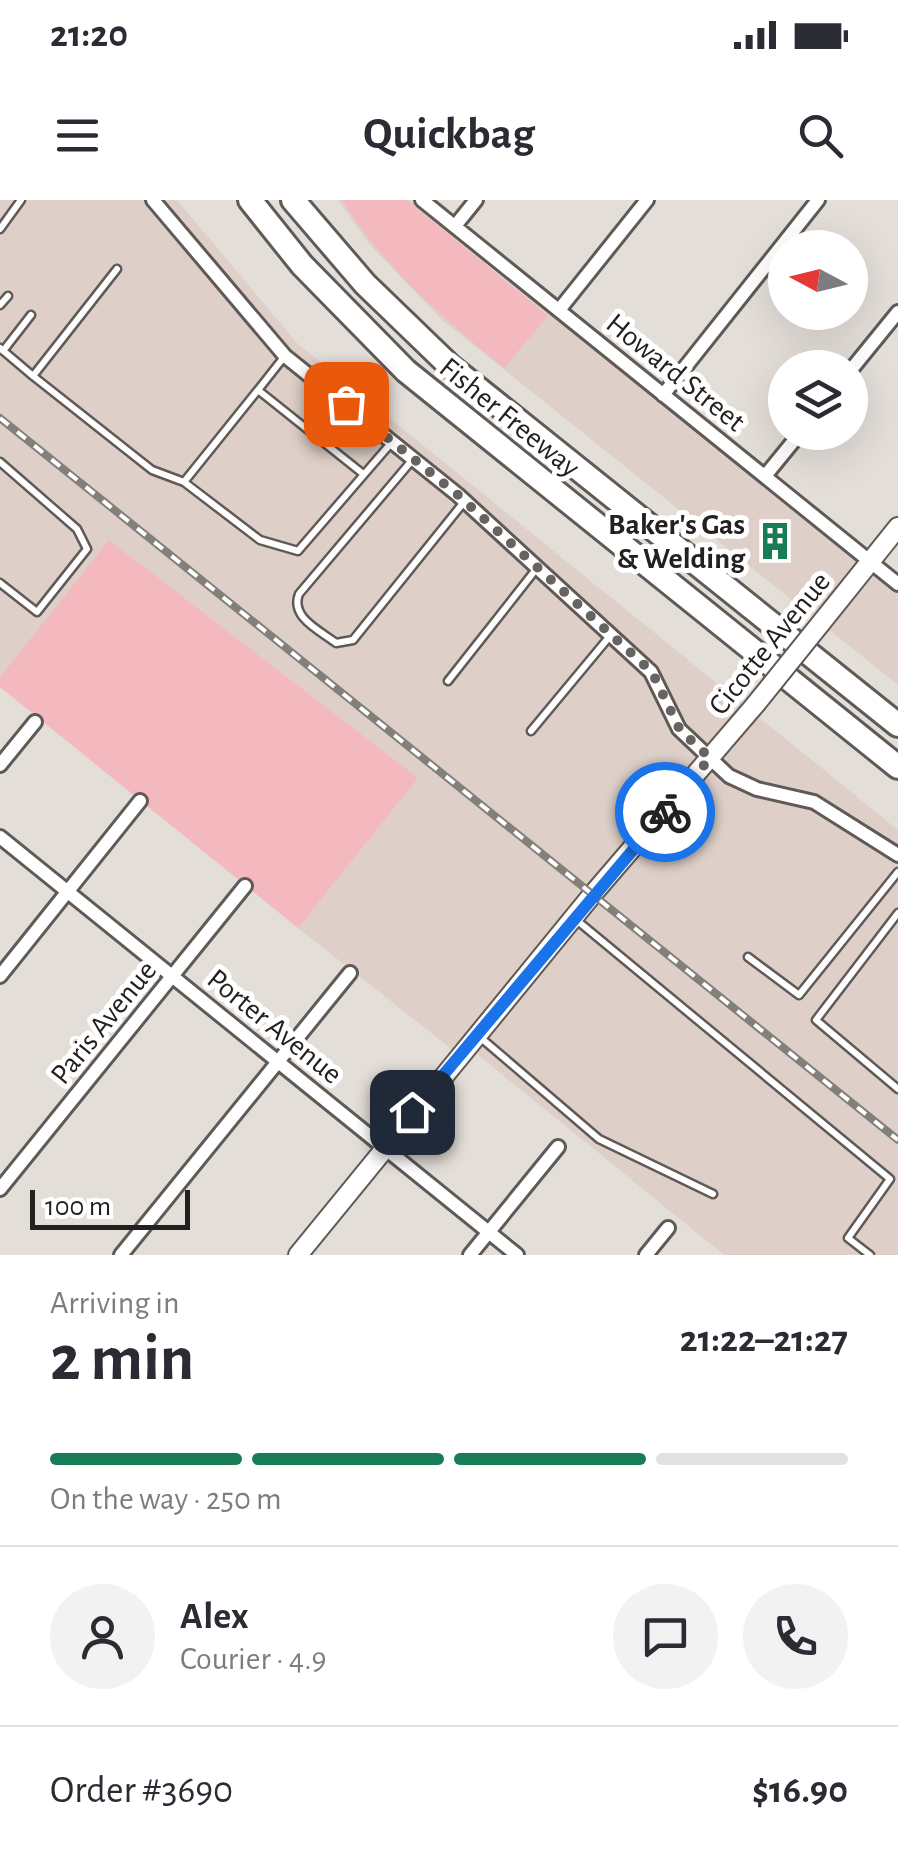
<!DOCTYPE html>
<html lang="en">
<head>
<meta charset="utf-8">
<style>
	:root { --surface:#fff; --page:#f2f2f3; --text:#2b2b33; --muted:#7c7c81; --line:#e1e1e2; --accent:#187d56 }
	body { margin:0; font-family:"Alegreya Sans",sans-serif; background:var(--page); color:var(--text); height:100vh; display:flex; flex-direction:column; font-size:38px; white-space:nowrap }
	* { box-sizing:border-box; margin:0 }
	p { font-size:32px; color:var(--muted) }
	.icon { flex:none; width:55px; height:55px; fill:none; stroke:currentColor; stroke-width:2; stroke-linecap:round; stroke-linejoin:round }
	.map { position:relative; height:1055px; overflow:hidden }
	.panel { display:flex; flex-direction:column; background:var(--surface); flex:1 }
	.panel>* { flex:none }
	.needle { width:65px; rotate:277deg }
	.tools { position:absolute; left:768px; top:30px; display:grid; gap:20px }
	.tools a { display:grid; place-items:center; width:100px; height:100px; border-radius:50%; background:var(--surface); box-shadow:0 10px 40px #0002; font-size:50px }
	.scale { position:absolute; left:30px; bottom:25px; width:160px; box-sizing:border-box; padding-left:10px; border:5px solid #23211f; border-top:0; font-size:28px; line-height:35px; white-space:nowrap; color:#23211f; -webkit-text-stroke:8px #fff; paint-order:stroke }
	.pin { position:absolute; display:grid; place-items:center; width:85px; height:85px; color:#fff; margin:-42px; border-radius:20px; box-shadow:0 5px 15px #0006 }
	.courier { position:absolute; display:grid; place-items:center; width:100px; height:100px; margin:-50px; border:8px solid #1a73e8; border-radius:50%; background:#fff; color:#222; box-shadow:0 2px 12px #0007 }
	.overview em { font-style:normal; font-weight:700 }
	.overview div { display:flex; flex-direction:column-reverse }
	.overview { display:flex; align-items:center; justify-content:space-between; height:170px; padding:0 50px }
	h1 { font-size:65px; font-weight:700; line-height:75px }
	.bar { display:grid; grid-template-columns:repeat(4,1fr); gap:15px 10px; align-content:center; height:120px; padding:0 50px }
	.bar i { height:12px; border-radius:8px; background:var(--line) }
	.bar .active { background:var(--accent) }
	.bar p { grid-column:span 4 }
	.line { display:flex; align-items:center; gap:25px; padding:0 50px; border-top:2px solid var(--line) }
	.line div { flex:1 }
	.round { display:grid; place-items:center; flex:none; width:105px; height:105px; border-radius:52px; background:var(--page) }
	.status { display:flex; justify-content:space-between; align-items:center; height:70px; padding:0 50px; background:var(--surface); direction:ltr }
	.status svg { height:28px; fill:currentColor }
	header { display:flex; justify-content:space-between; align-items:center; height:130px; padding:0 50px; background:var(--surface); font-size:45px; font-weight:700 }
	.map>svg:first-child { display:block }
	.built { fill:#ded0c8 }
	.green { fill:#f4b9be }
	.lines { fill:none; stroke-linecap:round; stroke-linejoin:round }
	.lane-casing { stroke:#605a57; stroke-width:11 }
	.street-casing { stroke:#605a57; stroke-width:18 }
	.secondary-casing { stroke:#605a57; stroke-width:22 }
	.highway-casing { stroke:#605a57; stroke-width:28 }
	.lane { stroke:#fff; stroke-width:6 }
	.street { stroke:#fff; stroke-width:12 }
	.secondary { stroke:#fff; stroke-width:18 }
	.highway { stroke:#fff; stroke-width:22 }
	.rail-casing { stroke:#837f7b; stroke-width:8 }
	.rail { stroke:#fff; stroke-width:4; stroke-dasharray:11; stroke-linecap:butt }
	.secondary-bridge-casing { stroke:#605a57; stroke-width:22; stroke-linecap:butt }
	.secondary-bridge { stroke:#fff; stroke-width:18 }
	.done { stroke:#676360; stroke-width:10; stroke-dasharray:0 18 }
	.route { stroke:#1a73e8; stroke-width:12 }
	.labels { text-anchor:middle; stroke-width:10; stroke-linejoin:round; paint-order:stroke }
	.street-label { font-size:30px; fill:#23211f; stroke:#fff }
	.poi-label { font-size:30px; font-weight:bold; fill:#23211f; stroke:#fff; text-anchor:end }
</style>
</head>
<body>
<div class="status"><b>21:20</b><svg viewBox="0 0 49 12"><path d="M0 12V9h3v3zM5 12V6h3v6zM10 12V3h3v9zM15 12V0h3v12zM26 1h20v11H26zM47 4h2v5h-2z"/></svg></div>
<header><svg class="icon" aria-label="menu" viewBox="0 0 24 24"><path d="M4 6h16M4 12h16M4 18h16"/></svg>Quickbag<svg class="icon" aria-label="search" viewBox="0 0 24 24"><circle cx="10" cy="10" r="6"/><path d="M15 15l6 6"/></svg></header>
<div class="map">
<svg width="898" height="1055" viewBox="0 0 898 1055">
	<rect width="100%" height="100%" fill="#e4ded9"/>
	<path class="built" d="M 0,0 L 177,0 L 297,143 L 898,630 L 898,1055 L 724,1055 L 467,846 L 459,855 L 298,728 L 417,578 L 109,341 L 0,477 Z
		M 338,0 L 422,0 L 898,384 L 898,485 L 442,120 L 370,45 Z"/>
	<path class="green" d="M 342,0 L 407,0 L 548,116 L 504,168 C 443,118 384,68 342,0 Z
		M 109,340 L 418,578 L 298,728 L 0,487 L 0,477 Z"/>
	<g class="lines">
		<g class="lane-casing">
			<path id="lane" d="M 0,29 L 21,0
				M 0,105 L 8,96
				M 0,148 L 33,176 L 117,69
				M 3,151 L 31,115
				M 284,157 L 258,190 L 362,273
				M 33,176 L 152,270 L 184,282
				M 258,190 L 184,282 L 260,340 L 298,351 L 392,242
				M 414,258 L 299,394 C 290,417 319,430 336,443 L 353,440 L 464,302
				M 0,262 L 77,329 L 87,349 L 37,412 L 0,383
				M 448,481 L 537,368
				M 531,531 L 610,436
				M 898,713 L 816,820 L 898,889
				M 574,718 L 890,979 L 848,1038 L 870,1055
				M 748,757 L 799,795 L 898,672
				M 481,838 L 599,939 L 713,994"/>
		</g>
		<g class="street-casing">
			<path id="street" d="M 153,0 L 285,156 L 458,295 L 651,472 L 679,529 L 729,576 L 757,589 L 814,602 L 898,655
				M 422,0 L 898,384
				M 455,26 L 476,0
				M 559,110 L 647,0
				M 850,171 L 898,112
				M 663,195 L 818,0
				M 765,276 L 801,232
				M 0,565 L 35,522
				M 0,637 L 517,1055
				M 0,776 L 140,601
				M 0,989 L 245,686
				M 121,1055 L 350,773
				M 470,1055 L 558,947
				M 646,1055 L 668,1028"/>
		</g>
		<g class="secondary-casing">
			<path id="secondary" d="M 821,423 L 898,327
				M 298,1055 L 592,695 L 755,505"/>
		</g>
		<g class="highway-casing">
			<path id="highway" d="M 250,0 L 302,65 L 406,171 L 898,567
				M 293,0 L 365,84 L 451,167 L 898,525"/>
		</g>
		<use href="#lane" class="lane"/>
		<use href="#street" class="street"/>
		<use href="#secondary" class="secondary"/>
		<use href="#highway" class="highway"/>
		<g class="rail-casing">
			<path id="rail" d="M 0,218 L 898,940"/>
		</g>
		<use href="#rail" class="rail"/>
		<g class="secondary-bridge-casing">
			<path id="secondary-bridge" d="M 755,505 L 821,423"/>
		</g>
		<use href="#secondary-bridge" class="secondary-bridge"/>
	</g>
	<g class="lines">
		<path class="done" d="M 346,204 L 458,295 L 652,472 L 680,530 L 710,558 L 665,612"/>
		<path class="route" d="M 412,912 L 665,612"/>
	</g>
	<defs>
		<g id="building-bare" transform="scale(3)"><path d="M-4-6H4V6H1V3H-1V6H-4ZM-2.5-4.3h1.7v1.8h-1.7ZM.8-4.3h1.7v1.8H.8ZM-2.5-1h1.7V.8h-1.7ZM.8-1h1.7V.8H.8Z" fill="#187d56" stroke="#fff" stroke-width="2.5" paint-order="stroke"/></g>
	</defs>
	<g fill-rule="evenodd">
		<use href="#building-bare" x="775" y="341"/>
	</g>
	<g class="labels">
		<g class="street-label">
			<text transform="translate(676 172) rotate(39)" y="10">Howard Street</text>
			<text transform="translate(510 217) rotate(39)" y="10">Fisher Freeway</text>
			<text transform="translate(769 443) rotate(-51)" y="10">Cicotte Avenue</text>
			<text transform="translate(103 822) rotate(-51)" y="10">Paris Avenue</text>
			<text transform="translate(275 826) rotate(39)" y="10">Porter Avenue</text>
		</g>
		<g class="poi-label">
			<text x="745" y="334">Baker's Gas<tspan x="745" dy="34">&amp; Welding</tspan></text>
		</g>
	</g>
</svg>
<div class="tools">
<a><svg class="needle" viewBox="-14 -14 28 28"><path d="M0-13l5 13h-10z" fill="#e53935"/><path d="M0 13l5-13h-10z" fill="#7c7c81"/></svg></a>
<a><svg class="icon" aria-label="layers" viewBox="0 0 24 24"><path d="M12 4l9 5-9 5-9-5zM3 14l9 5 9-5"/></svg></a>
</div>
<div class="scale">100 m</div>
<div class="pin" style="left:346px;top:204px;background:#ea580c"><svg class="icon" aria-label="bag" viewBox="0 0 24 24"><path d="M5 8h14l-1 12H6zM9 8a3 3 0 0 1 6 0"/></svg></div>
<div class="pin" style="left:412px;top:912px;background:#1f2937"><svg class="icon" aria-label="home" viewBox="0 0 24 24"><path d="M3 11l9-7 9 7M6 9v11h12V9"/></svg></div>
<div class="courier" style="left:665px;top:612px"><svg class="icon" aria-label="bike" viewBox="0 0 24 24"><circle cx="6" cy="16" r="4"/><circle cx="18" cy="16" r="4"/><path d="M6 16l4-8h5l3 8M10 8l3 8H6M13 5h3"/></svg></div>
</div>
<section class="panel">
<div class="overview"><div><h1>2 min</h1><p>Arriving in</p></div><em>21:22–21:27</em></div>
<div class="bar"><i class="active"></i><i class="active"></i><i class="active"></i><i></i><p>On the way · 250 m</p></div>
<div class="line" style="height:180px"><a class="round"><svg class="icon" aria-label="person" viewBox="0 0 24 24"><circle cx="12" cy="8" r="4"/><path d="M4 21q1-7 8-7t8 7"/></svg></a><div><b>Alex</b><p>Courier · 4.9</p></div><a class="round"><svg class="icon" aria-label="chat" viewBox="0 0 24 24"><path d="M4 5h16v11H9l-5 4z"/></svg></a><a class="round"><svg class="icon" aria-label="phone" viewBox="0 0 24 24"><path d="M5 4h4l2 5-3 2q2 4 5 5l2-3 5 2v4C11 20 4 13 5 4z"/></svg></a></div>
<div class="line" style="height:130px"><div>Order #3690</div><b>$16.90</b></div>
</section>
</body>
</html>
